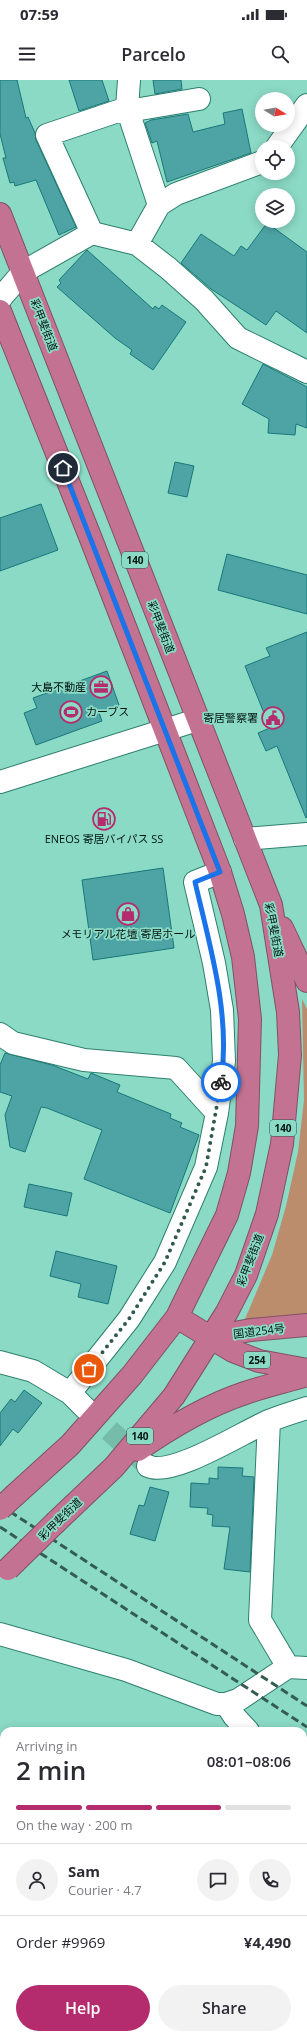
<!DOCTYPE html>
<html lang="en">
<head>
<meta charset="utf-8">
<style>
	:root { --surface:#fff; --page:#f2f2f3; --text:#2b2b33; --muted:#7c7c81; --line:#e1e1e2; --accent:#b42c6d }
	body { margin:0; font-family:"Open Sans","Noto Sans JP",sans-serif; background:var(--page); color:var(--text); height:100vh; display:flex; flex-direction:column; font-size:15px; white-space:nowrap }
	* { box-sizing:border-box; margin:0 }
	p { font-size:13px; color:var(--muted) }
	.icon { flex:none; width:22px; height:22px; fill:none; stroke:currentColor; stroke-width:2; stroke-linecap:round; stroke-linejoin:round }
	.map { position:relative; flex:1; overflow:hidden }
	.drawer { position:absolute; left:0px; top:1647px; width:307px; height:312px; display:flex; flex-direction:column; background:var(--surface); border-radius:12px 12px 0 0; box-shadow:0 2px 10px #0003 }
	.drawer>* { flex:none }
	.needle { width:26px; rotate:101deg }
	.buttons { position:absolute; left:255px; top:12px; display:grid; gap:8px }
	.buttons a { display:grid; place-items:center; width:40px; height:40px; border-radius:50%; background:var(--surface); box-shadow:0 2px 10px #0003; font-size:20px }
	.pin { position:absolute; display:grid; place-items:center; width:34px; height:34px; color:#fff; margin:-17px; border:2px solid #fff; border-radius:50%; box-shadow:0 1px 4px #0007 }
	.courier { position:absolute; display:grid; place-items:center; width:40px; height:40px; margin:-20px; border:3px solid #1a73e8; border-radius:50%; background:#fff; color:#222; box-shadow:0 1px 5px #0007 }
	.summary em { font-style:normal; font-weight:600 }
	.summary div { display:flex; flex-direction:column-reverse }
	.summary { display:flex; align-items:center; justify-content:space-between; height:68px; padding:0 16px }
	h1 { font-size:26px; font-weight:600; line-height:30px }
	.bar { display:grid; grid-template-columns:repeat(4,1fr); gap:6px 4px; align-content:center; height:48px; padding:0 16px }
	.bar i { height:5px; border-radius:3px; background:var(--line) }
	.bar .current { background:var(--accent) }
	.bar p { grid-column:span 4 }
	.line { display:flex; align-items:center; gap:10px; padding:0 16px; border-top:1px solid var(--line) }
	.line div { flex:1 }
	.round { display:grid; place-items:center; flex:none; width:42px; height:42px; border-radius:21px; background:var(--page) }
	.primary-button { display:flex; gap:8px; margin-top:auto; padding:8px 16px }
	.primary-button a { flex:1; height:46px; border-radius:24px; background:var(--accent); color:#fff; font-size:16px; font-weight:600; line-height:46px; text-align:center }
	.primary-button a+a { background:var(--page); color:var(--text) }
	.status { display:flex; justify-content:space-between; align-items:center; height:28px; padding:0 20px; background:var(--surface); direction:ltr }
	.status svg { height:11px; fill:currentColor }
	header { display:flex; justify-content:space-between; align-items:center; height:52px; padding:0 16px; background:var(--surface); font-size:18px; font-weight:600 }
	.map>svg:first-child { display:block }
	.green { fill:#bc8d6c }
	.building { fill:#4ea4a5; stroke:#18787a }
	.lines { fill:none; stroke-linecap:round; stroke-linejoin:round }
	.minor-tunnel { stroke:#76bcab; stroke-width:22; stroke-dasharray:22 11; stroke-linecap:butt }
	.minor-casing { stroke:#2e7f6e; stroke-width:24 }
	.highway-casing { stroke:#7f5264; stroke-width:24 }
	.minor { stroke:#fff; stroke-width:22 }
	.highway { stroke:#c37391; stroke-width:22 }
	.rail { stroke:#335c52; stroke-width:3; stroke-dasharray:8 4; stroke-linecap:butt }
	.highway-bridge-casing { stroke:#7f5264; stroke-width:24; stroke-linecap:butt }
	.highway-bridge { stroke:#c37391; stroke-width:22 }
	.done { stroke:#31594f; stroke-width:4; stroke-dasharray:0 7.2 }
	.route { stroke:#1a73e8; stroke-width:5 }
	.labels { text-anchor:middle; stroke-width:3.5; stroke-linejoin:round; paint-order:stroke }
	.shield { fill:#8bdac6; stroke:#2a4f46; stroke-width:1 }
	.shield-label { font-size:10px; font-weight:bold; fill:#00140f }
	.street-label { font-size:11px; fill:#00140f; stroke:#8bdac6 }
	.poi-label { font-size:11px; fill:#00140f; stroke:#8bdac6; text-anchor:end }
</style>
</head>
<body>
<div class="status"><b>07:59</b><svg viewBox="0 0 49 12"><path d="M0 12V9h3v3zM5 12V6h3v6zM10 12V3h3v9zM15 12V0h3v12zM26 1h20v11H26zM47 4h2v5h-2z"/></svg></div>
<header><svg class="icon" aria-label="menu" viewBox="0 0 24 24"><path d="M4 6h16M4 12h16M4 18h16"/></svg>Parcelo<svg class="icon" aria-label="search" viewBox="0 0 24 24"><circle cx="10" cy="10" r="6"/><path d="M15 15l6 6"/></svg></header>
<div class="map">
<svg width="307" height="1959" viewBox="0 0 307 1959">
	<rect width="100%" height="100%" fill="#8bdac6"/>
	<path class="green" d="M 302,919 L 307,929 L 307,1237 L 245,1239 L 272,1175 L 286,1126 L 298,1072 L 304,1020 Z"/>
	<path class="building" d="M 0,0 L 17,0 L 26,38 L 28,37 L 35,53 L 36,60 L 76,147 L 59,155 L 36,100 L 15,106 L 14,102 L 10,103 L 3,78 L 6,78 L 0,54 Z
		M 69,0 L 102,0 L 109,21 L 79,31 Z
		M 153,0 L 181,0 L 182,9 L 155,14 Z
		M 242,29 L 251,73 L 167,102 L 157,61 L 152,63 L 145,43 L 151,40 L 188,34 L 193,52 L 225,44 L 223,33 Z
		M 267,143 L 307,172 L 307,253 L 276,231 L 266,245 L 211,209 L 181,183 L 201,154 L 234,176 L 241,166 L 247,170 Z
		M 87,170 L 153,229 L 155,226 L 159,229 L 162,225 L 186,242 L 153,290 L 130,274 L 132,270 L 115,258 L 57,207 L 61,203 L 59,200 Z
		M 263,284 L 307,307 L 307,348 L 296,344 L 295,355 L 268,353 L 269,339 L 242,324 Z
		M 175,382 L 194,386 L 187,417 L 168,413 Z
		M 41,424 L 58,470 L 0,491 L 0,438 Z
		M 227,474 L 307,495 L 307,534 L 218,510 Z
		M 307,552 L 307,737 L 306,738 L 277,666 L 266,671 L 258,653 L 270,648 L 245,586 L 270,576 L 266,568 Z
		M 107,591 L 119,625 L 99,633 L 102,641 L 36,665 L 24,633 L 37,628 L 33,618 Z
		M 163,788 L 174,868 L 93,880 L 82,800 Z
		M 5,973 L 52,985 L 88,999 L 91,993 L 120,1005 L 117,1012 L 171,1034 L 170,1038 L 182,1043 L 180,1047 L 199,1055 L 170,1133 L 84,1099 L 102,1050 L 47,1028 L 41,1027 L 25,1072 L 10,1067 L 5,1035 L 12,1016 L 0,1012 L 0,985 Z
		M 29,1104 L 72,1113 L 67,1136 L 24,1127 Z
		M 56,1171 L 117,1186 L 108,1224 L 78,1217 L 81,1204 L 50,1196 Z
		M 24,1310 L 42,1323 L 18,1353 L 13,1349 L 0,1366 L 0,1333 L 11,1319 L 15,1322 Z
		M 218,1387 L 243,1388 L 242,1396 L 254,1397 L 250,1492 L 224,1489 L 230,1447 L 212,1446 L 213,1435 L 207,1434 L 208,1428 L 190,1427 L 191,1403 L 209,1404 L 209,1398 L 218,1399 Z
		M 150,1407 L 169,1412 L 155,1461 L 130,1454 L 139,1425 L 144,1426 Z"/>
	<g class="lines">
		<path class="minor-tunnel" d="M 85,1328 L 143,1381"/>
		<g class="minor-casing">
			<path id="minor" d="M 129,0 L 127,28 L 159,125
				M 277,67 L 307,25
				M 92,153 L 137,164 L 168,188 L 204,220 L 238,258 L 307,292
				M 137,164 L 159,125 L 176,114 L 262,82
				M 0,219 L 23,192 L 92,153 L 47,55 L 127,28 L 140,29 L 199,19
				M 0,702 L 197,640
				M 245,759 L 307,754
				M 0,954 L 13,963 L 84,980 L 176,988 L 217,1033
				M 0,1282 L 33,1291 L 70,1313 L 85,1328
				M 70,1313 L 129,1239 L 165,1182 L 206,1087 L 217,1033 L 224,981 L 222,930 L 214,883 L 195,802 L 220,792
				M 269,1341 L 260,1540 L 288,1587
				M 148,1386 C 172,1398 244,1351 269,1341 C 281,1336 294,1332 307,1328
				M 0,1554 L 126,1590 L 217,1624 L 226,1624 L 238,1620 L 288,1587 L 307,1588
				M 226,1624 L 234,1636 L 248,1651
				M 303,1688 L 307,1691"/>
		</g>
		<g class="highway-casing">
			<path id="highway" d="M 0,134 L 271,825 L 288,932 L 290,975 L 282,1064 L 267,1134 L 246,1195 L 227,1232 L 174,1316 L 114,1387 L 56,1442
				M 0,231 L 91,459 L 220,792 L 233,834 L 243,877 L 250,939 L 247,1046 L 239,1093 L 227,1135 L 177,1237 L 132,1295 L 70,1365 L 15,1415
				M 282,848 L 307,901
				M 177,1237 L 233,1271 L 259,1281 L 307,1290
				M 211,1257 L 251,1250 L 307,1245
				M 138,1370 C 171,1347 206,1326 245,1313 C 266,1306 287,1301 307,1295"/>
		</g>
		<use href="#minor" class="minor"/>
		<use href="#highway" class="highway"/>
		<path class="rail" d="M 0,1425 L 307,1626
			M 0,1447 L 307,1647"/>
		<g class="highway-bridge-casing">
			<path id="highway-bridge" d="M 0,1429 L 15,1415
				M 8,1489 L 56,1442"/>
		</g>
		<use href="#highway-bridge" class="highway-bridge"/>
	</g>
	<g class="lines">
		<path class="done" d="M 89,1289 L 129,1239 L 165,1182 L 206,1087 L 221,1002"/>
		<path class="route" d="M 63,388 L 220,792 L 195,802 C 210,867 231,935 221,1002"/>
	</g>
	<defs>
		<g id="office-ring" transform="scale(1.15)"><circle r="9.5" fill="#8bdac6" stroke="#b42c6d" stroke-width="1.5"/><path d="M-6-3h4V-5.5h4V-3h4V5H-6ZM-1-4.5V-3h2v-1.5ZM-6 0V1H6V0Z" fill="#b42c6d"/></g>
		<g id="stadium-ring" transform="scale(1.15)"><circle r="9.5" fill="#8bdac6" stroke="#b42c6d" stroke-width="1.5"/><path d="M0-5a6.5 5 0 1 0 0 10a6.5 5 0 1 0 0-10ZM-3.5-1.8h7v3.6h-7Z" fill="#b42c6d"/></g>
		<g id="civic-ring" transform="scale(1.15)"><circle r="9.5" fill="#8bdac6" stroke="#b42c6d" stroke-width="1.5"/><path d="M-.6-6.5H3V-4.5H.6V-3L4-1V1h2V6H-6V1h2V-1L-.6-3ZM-1.2 2.5V6h2.4V2.5Z" fill="#b42c6d"/></g>
		<g id="fuel-ring" transform="scale(1.15)"><circle r="9.5" fill="#8bdac6" stroke="#b42c6d" stroke-width="1.5"/><path d="M-5.5-6h7V0h2V4h1.3V-2.5L3-4.5l.8-.8L6-3V5H2.5V1h-1V6h-7ZM-4.2-4.7v3.2H.2V-4.7Z" fill="#b42c6d"/></g>
		<g id="shop-ring" transform="scale(1.15)"><circle r="9.5" fill="#8bdac6" stroke="#b42c6d" stroke-width="1.5"/><path d="M-5-2.5h2.3a2.7 3.5 0 0 1 5.4 0H5L5.5 6h-11ZM-1.5-2.5h3a1.5 2.3 0 0 0-3 0Z" fill="#b42c6d"/></g>
	</defs>
	<g fill-rule="evenodd">
		<use href="#office-ring" x="101" y="607"/>
		<use href="#stadium-ring" x="71" y="632"/>
		<use href="#civic-ring" x="273" y="638"/>
		<use href="#fuel-ring" x="104" y="739"/>
		<use href="#shop-ring" x="128" y="834"/>
	</g>
	<g class="labels">
		<g class="shield">
			<rect x="122" y="472" width="26" height="16" rx="3"/>
			<rect x="270" y="1040" width="26" height="16" rx="3"/>
			<rect x="244" y="1272" width="26" height="16" rx="3"/>
			<rect x="127" y="1348" width="26" height="16" rx="3"/>
		</g>
		<g class="shield-label">
			<text x="135" y="484">140</text>
			<text x="283" y="1052">140</text>
			<text x="257" y="1284">254</text>
			<text x="140" y="1360">140</text>
		</g>
		<g class="street-label">
			<text transform="translate(44 245) rotate(69)" y="4">彩甲斐街道</text>
			<text transform="translate(161 547) rotate(69)" y="4">彩甲斐街道</text>
			<text transform="translate(274 850) rotate(79)" y="4">彩甲斐街道</text>
			<text transform="translate(250 1180) rotate(-69)" y="4">彩甲斐街道</text>
			<text transform="translate(259 1251) rotate(-7)" y="4">国道254号</text>
			<text transform="translate(60 1439) rotate(-44)" y="4">彩甲斐街道</text>
		</g>
		<g class="poi-label">
			<text x="86" y="611">大島不動産</text>
			<text x="86" y="636" text-anchor="start">カーブス</text>
			<text x="258" y="642">寄居警察署</text>
			<text x="104" y="763" text-anchor="middle">ENEOS 寄居バイパス SS</text>
			<text x="128" y="858" text-anchor="middle">メモリアル花壇 寄居ホール</text>
		</g>
	</g>
</svg>
<div class="buttons">
<a><svg class="needle" viewBox="-14 -14 28 28"><path d="M0-13l5 13h-10z" fill="#e53935"/><path d="M0 13l5-13h-10z" fill="#7c7c81"/></svg></a>
<a><svg class="icon" aria-label="locate" viewBox="0 0 24 24"><circle cx="12" cy="12" r="6"/><path d="M12 2v4M12 18v4M2 12h4M18 12h4"/></svg></a>
<a><svg class="icon" aria-label="layers" viewBox="0 0 24 24"><path d="M12 4l9 5-9 5-9-5zM3 14l9 5 9-5"/></svg></a>
</div>
<div class="pin" style="left:89px;top:1289px;background:#ea580c"><svg class="icon" aria-label="bag" viewBox="0 0 24 24"><path d="M5 8h14l-1 12H6zM9 8a3 3 0 0 1 6 0"/></svg></div>
<div class="pin" style="left:63px;top:388px;background:#1f2937"><svg class="icon" aria-label="home" viewBox="0 0 24 24"><path d="M3 11l9-7 9 7M6 9v11h12V9"/></svg></div>
<div class="courier" style="left:221px;top:1002px"><svg class="icon" aria-label="bike" viewBox="0 0 24 24"><circle cx="6" cy="16" r="4"/><circle cx="18" cy="16" r="4"/><path d="M6 16l4-8h5l3 8M10 8l3 8H6M13 5h3"/></svg></div>
<section class="drawer">
<div class="summary"><div><h1>2 min</h1><p>Arriving in</p></div><em>08:01–08:06</em></div>
<div class="bar"><i class="current"></i><i class="current"></i><i class="current"></i><i></i><p>On the way · 200 m</p></div>
<div class="line" style="height:72px"><a class="round"><svg class="icon" aria-label="person" viewBox="0 0 24 24"><circle cx="12" cy="8" r="4"/><path d="M4 21q1-7 8-7t8 7"/></svg></a><div><b>Sam</b><p>Courier · 4.7</p></div><a class="round"><svg class="icon" aria-label="chat" viewBox="0 0 24 24"><path d="M4 5h16v11H9l-5 4z"/></svg></a><a class="round"><svg class="icon" aria-label="phone" viewBox="0 0 24 24"><path d="M5 4h4l2 5-3 2q2 4 5 5l2-3 5 2v4C11 20 4 13 5 4z"/></svg></a></div>
<div class="line" style="height:52px"><div>Order #9969</div><b>¥4,490</b></div>
<div class="primary-button"><a>Help</a><a>Share</a></div>
</section>
</div>
</body>
</html>
